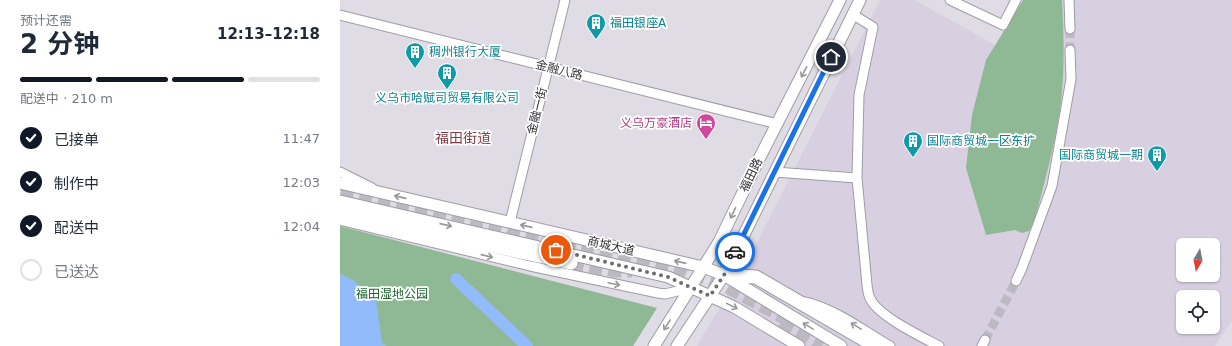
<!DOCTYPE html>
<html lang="zh">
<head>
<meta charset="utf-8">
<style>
	:root { --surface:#fff; --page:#f6f6f7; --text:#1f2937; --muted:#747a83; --line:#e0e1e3; --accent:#111827 }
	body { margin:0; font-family:"DejaVu Sans","Noto Sans SC",sans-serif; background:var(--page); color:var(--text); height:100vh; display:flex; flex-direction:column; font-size:15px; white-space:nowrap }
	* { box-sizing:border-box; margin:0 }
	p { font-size:13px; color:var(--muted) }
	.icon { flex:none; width:22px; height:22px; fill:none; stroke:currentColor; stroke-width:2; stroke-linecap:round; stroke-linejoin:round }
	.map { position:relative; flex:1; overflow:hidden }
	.sheet { display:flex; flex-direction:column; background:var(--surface); width:340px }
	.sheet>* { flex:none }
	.needle { width:26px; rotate:190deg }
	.controls { position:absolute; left:836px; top:238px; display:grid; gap:8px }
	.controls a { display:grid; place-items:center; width:44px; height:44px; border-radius:6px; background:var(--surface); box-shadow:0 1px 3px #0004; font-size:20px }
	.pin { position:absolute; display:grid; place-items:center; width:34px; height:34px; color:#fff; margin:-17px; border:2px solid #fff; border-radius:50%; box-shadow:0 1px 4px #0007 }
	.courier { position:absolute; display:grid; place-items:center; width:40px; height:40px; margin:-20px; border:3px solid #1a73e8; border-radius:50%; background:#fff; color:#222; box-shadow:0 1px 5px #0007 }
	.overview em { font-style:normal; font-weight:700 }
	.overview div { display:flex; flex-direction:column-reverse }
	.overview { display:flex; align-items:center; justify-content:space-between; height:68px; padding:0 20px }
	h1 { font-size:26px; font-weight:700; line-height:30px }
	.bar { display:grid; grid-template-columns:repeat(4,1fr); gap:6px 4px; align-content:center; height:48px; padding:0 20px }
	.bar i { height:5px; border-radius:3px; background:var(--line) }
	.bar .current { background:var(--accent) }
	.bar p { grid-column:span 4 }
	ol { padding:0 20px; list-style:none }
	li { display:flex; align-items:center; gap:12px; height:44px }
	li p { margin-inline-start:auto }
	li .icon { padding:4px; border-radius:50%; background:var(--accent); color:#fff; stroke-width:4 }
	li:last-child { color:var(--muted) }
	li i { width:22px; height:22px; border:2px solid var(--line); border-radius:50% }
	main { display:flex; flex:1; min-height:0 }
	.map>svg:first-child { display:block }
	.built { fill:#d8d0e1; fill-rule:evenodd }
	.green { fill:#8fb995 }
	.water { fill:#92bbfb }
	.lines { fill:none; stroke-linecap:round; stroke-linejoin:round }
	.river { stroke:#92bbfb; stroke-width:12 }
	.minor-tunnel { stroke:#bdb9c2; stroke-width:9; stroke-dasharray:9 4.5; stroke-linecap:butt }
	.highway-tunnel { stroke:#bdb9c2; stroke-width:13; stroke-dasharray:13 6; stroke-linecap:butt }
	.minor-casing { stroke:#9f9ba4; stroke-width:11 }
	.major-casing { stroke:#9f9ba4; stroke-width:13 }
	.highway-casing { stroke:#9f9ba4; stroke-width:15 }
	.minor { stroke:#fff; stroke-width:9 }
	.major { stroke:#fff; stroke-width:11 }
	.highway { stroke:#fff; stroke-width:13 }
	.oneway { stroke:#989799 }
	.done { stroke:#6e6c72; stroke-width:4; stroke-dasharray:0 7.2 }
	.route { stroke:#1a73e8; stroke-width:5 }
	.labels { text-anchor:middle; stroke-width:3.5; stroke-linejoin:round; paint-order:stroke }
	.culture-label { font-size:12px; fill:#0d838f; stroke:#fff; text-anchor:start }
	.street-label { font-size:12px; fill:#312f33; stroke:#fff }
	.hotel-label { font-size:12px; fill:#b23c85; stroke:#fff; text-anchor:end }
	.park-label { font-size:12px; fill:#206431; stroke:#fff }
	.quarter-label { font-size:14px; fill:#833b44; stroke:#fff }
</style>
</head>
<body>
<main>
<section class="sheet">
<div class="overview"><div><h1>2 分钟</h1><p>预计还需</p></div><em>12:13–12:18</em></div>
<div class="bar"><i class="current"></i><i class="current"></i><i class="current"></i><i></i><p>配送中 · 210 m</p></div>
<ol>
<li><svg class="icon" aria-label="check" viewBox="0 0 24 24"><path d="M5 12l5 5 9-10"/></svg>已接单<p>11:47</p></li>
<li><svg class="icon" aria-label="check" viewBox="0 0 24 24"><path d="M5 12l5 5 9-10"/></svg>制作中<p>12:03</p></li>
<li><svg class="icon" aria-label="check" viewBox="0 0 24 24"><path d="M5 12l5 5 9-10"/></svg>配送中<p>12:04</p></li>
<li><i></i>已送达</li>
</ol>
</section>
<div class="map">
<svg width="892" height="346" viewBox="0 0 892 346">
	<rect width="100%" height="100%" fill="#e0dce6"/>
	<path class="built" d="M 540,0 L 575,0 L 657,46 L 684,0 L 892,0 L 892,321 L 875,346 L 357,346 L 406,264 ZM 843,245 L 873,245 L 873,275 L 843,275 ZM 843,297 L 873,297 L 873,327 L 843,327 Z"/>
	<path class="green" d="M 683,0 L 722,0 C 724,35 725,74 720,110 C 714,148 704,185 694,222 L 689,231 L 682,233 L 675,230 L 646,235 L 626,168 L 632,115 L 646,60 Z
		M 0,226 L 317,308 L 293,346 L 0,346 Z"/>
	<path class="water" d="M 0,274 L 13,280 L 36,300 L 42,343 L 47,346 L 0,346 Z"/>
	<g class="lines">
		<path class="river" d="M 116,279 L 187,346"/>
		<path class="minor-tunnel" d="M 730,29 L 730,50
			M 645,340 L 676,281"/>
		<path class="highway-tunnel" d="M 0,195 L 306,265
			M 298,257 L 342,269 L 387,287 L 452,322
			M 231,263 L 276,271 L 292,271
			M 442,321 L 482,346"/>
		<g class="minor-casing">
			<path id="minor" d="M 610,0 L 663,25 L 676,0
				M 729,0 L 730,29
				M 512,14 L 533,27 L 519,95 L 517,178 L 527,285 C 528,290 528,296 531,300 C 540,317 582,337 599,346
				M 0,15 L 438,124
				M 0,172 L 32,188
				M 435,172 L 517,178
				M 0,220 L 190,266 L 318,293 L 325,294 L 350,288
				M 170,222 L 225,0
				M 676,281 L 682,268 L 712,186 L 731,79 L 730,50
				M 466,302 C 495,309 524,331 550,346
				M 642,346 L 645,340"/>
		</g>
		<g class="major-casing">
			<path id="major" d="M 0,183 L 363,267 L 384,275 L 501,346
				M 0,201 L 328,277 L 394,307 L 459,346
				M 314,346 L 379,242 L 418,161 L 500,0
				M 337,346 L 384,275 L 520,0"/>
		</g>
		<g class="highway-casing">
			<path id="highway" d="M 0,211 L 89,232 L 231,263
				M 384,275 L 416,277 L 535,346"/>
		</g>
		<use href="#minor" class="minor"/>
		<use href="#major" class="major"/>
		<use href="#highway" class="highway"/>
	</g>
	<defs><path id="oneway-shaft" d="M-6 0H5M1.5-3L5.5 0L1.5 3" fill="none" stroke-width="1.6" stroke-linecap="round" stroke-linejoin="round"/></defs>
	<g class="oneway">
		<use href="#oneway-shaft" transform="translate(464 72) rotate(117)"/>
		<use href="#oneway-shaft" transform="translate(60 197) rotate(-167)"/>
		<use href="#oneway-shaft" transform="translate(393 213) rotate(116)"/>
		<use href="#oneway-shaft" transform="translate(106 225) rotate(13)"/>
		<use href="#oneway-shaft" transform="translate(186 226) rotate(-167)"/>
		<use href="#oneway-shaft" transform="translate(147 256) rotate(13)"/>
		<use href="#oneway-shaft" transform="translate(340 262) rotate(-167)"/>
		<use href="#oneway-shaft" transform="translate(274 284) rotate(12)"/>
		<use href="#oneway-shaft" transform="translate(392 306) rotate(26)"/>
		<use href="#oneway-shaft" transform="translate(327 325) rotate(122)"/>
		<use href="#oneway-shaft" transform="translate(468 326) rotate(-149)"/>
		<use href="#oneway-shaft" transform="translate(516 326) rotate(-149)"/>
	</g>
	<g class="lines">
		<path class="done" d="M 216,250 L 328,277 L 370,296 L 384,275 L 395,252"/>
		<path class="route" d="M 395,252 L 491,57"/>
	</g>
	<defs>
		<g id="building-pin" transform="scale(1)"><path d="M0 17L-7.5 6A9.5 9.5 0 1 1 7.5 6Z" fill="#0f9aa8" stroke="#fff"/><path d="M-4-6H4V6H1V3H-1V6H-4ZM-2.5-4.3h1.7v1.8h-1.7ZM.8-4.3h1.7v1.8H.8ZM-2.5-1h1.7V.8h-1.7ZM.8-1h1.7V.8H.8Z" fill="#fff"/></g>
		<g id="hotel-pin" transform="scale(1)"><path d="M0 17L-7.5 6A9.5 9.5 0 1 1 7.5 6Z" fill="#d1479c" stroke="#fff"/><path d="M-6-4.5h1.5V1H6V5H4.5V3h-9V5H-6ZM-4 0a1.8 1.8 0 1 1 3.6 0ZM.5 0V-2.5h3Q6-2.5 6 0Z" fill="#fff"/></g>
	</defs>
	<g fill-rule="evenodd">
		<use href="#building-pin" x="256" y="23"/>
		<use href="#building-pin" x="75" y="52"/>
		<use href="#building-pin" x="107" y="73"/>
		<use href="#hotel-pin" x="366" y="123"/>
		<use href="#building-pin" x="573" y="141"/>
		<use href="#building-pin" x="817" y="155"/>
	</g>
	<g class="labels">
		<g class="culture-label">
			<text x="270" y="27">福田银座A</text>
			<text x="89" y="56">稠州银行大厦</text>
			<text x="107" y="102" text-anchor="middle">义乌市哈赋司贸易有限公司</text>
			<text x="587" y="145">国际商贸城一区东扩</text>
			<text x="803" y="159" text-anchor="end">国际商贸城一期</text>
		</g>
		<g class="street-label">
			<text transform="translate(219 70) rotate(14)" y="4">金融八路</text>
			<text transform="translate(197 111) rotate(-76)" y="4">金融一街</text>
			<text transform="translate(411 175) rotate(-64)" y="4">福田路</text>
			<text transform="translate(271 246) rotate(13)" y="4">商城大道</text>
		</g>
		<g class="hotel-label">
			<text x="352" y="127">义乌万豪酒店</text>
		</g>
		<g class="park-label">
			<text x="52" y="298">福田湿地公园</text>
		</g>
		<g class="quarter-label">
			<text x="123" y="143">福田街道</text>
		</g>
	</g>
</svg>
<div class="controls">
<a><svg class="needle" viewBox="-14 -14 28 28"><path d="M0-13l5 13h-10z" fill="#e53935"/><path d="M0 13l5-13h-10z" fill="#747a83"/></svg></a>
<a><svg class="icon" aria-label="locate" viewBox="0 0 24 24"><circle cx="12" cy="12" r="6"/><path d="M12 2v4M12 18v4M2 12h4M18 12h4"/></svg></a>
</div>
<div class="pin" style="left:216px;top:250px;background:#ea580c"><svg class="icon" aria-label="bag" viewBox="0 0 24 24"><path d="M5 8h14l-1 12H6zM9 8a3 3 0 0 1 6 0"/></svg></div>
<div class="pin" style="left:491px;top:57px;background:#1f2937"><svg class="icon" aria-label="home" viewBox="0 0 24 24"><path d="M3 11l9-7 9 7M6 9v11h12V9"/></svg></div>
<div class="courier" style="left:395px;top:252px"><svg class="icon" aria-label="car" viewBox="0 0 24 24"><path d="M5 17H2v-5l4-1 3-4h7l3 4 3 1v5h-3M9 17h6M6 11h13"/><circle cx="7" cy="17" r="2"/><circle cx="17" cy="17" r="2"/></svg></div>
</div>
</main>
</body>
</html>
